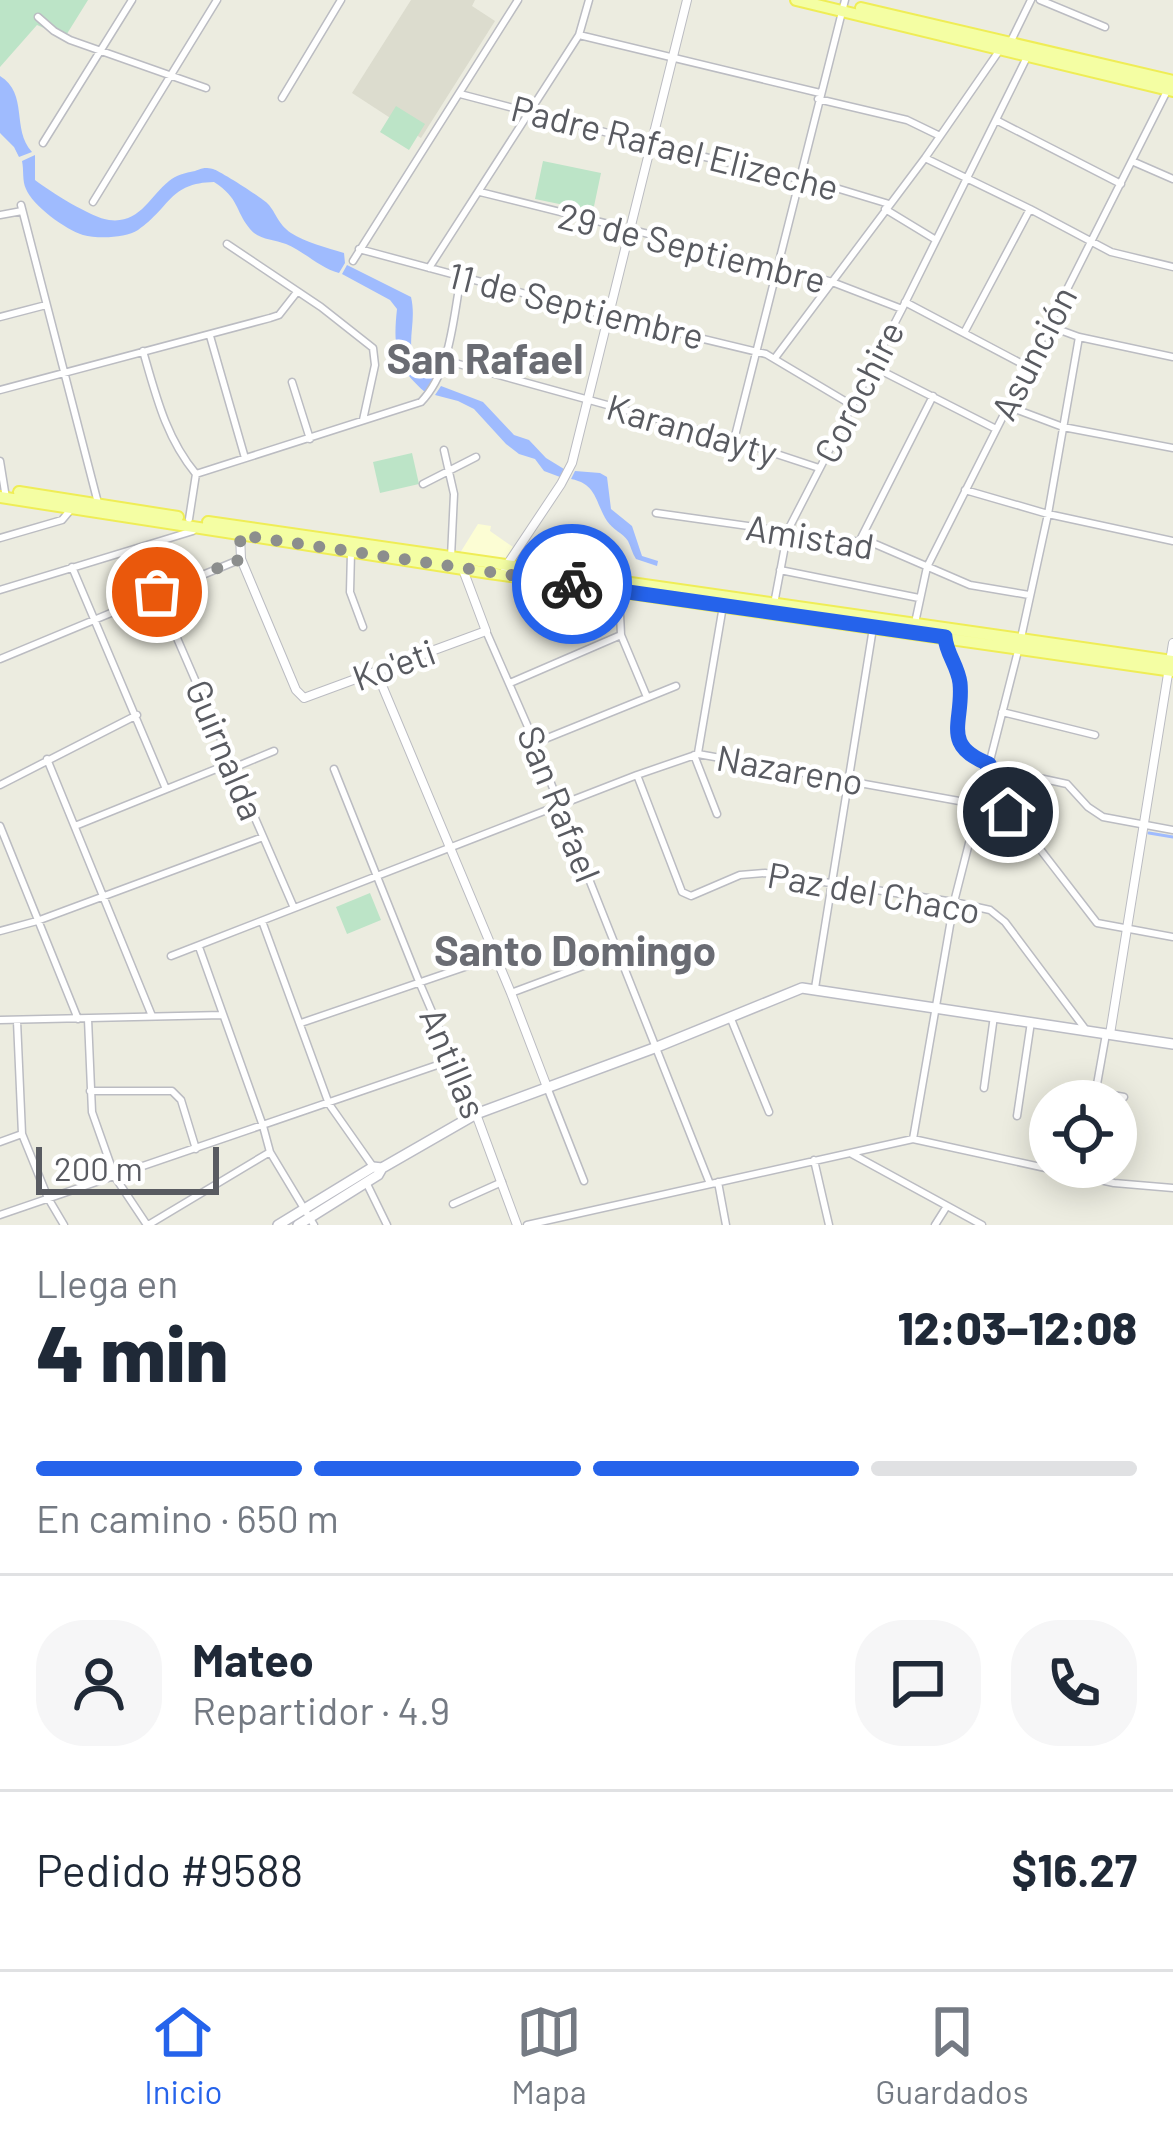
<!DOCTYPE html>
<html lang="es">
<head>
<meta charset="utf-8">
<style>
	:root { --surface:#fff; --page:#f6f6f7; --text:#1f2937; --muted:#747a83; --line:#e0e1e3; --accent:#2563eb }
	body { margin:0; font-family:Barlow,sans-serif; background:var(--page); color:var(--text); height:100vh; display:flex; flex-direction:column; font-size:45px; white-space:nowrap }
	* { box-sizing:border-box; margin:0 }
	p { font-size:39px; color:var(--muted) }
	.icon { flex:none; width:66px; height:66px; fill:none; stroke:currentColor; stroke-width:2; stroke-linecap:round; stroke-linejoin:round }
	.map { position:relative; height:1225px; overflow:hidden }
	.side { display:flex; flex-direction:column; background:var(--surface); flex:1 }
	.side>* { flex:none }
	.controls { position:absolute; left:1029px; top:1080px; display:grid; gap:24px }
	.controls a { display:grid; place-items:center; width:108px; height:108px; border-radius:50%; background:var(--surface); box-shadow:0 6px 30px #0003; font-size:60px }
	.scale { position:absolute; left:36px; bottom:30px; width:183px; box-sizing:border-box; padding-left:12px; border:6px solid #595b61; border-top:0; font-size:33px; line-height:42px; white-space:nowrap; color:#595b61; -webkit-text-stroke:9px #fff; paint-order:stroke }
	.pin { position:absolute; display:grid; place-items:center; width:102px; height:102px; color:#fff; margin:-51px; border:6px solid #fff; border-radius:50%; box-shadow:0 3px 12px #0007 }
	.courier { position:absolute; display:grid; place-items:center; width:120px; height:120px; margin:-60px; border:9px solid #2563eb; border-radius:50%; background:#fff; color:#222; box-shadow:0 3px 15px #0007 }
	.overview em { font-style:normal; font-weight:800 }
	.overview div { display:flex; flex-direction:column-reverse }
	.overview { display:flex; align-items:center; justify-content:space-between; height:204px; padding:0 36px }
	h1 { font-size:78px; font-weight:800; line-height:90px }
	.bar { display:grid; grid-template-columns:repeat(4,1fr); gap:18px 12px; align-content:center; height:144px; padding:0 36px }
	.bar i { height:15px; border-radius:9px; background:var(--line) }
	.bar .active { background:var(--accent) }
	.bar p { grid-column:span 4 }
	.line { display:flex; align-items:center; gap:30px; padding:0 36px; border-top:3px solid var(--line) }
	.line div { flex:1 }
	.round { display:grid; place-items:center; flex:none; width:126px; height:126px; border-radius:48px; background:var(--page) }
	.dock { display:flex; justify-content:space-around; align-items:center; height:168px; border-top:3px solid var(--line); background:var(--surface); font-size:33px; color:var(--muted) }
	.dock a { display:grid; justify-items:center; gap:6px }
	.dock .active { color:var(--accent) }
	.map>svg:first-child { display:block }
	.commercial { fill:#fcfdd4 }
	.education { fill:#dcdcce }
	.green { fill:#bce4c7 }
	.water { fill:#9fbbfe }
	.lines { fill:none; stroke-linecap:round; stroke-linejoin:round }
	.stream { stroke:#9fbbfe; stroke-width:3 }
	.minor-casing { stroke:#bbbcc2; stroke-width:9 }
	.tertiary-casing { stroke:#bbbcc2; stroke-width:10 }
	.secondary-casing { stroke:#bbbcc4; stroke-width:12 }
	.primary-casing { stroke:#efed56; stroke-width:14 }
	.minor { stroke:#fff; stroke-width:6 }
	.tertiary { stroke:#fff; stroke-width:8 }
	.secondary { stroke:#fff; stroke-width:9 }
	.primary { stroke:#f4fea3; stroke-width:10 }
	.done { stroke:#8c8e8d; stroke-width:12; stroke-dasharray:0 21.6 }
	.route { stroke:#2563eb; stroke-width:15 }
	.labels { text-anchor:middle; stroke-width:9; stroke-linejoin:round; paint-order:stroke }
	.street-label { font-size:36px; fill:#595b61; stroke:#fff }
	.quarter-label { font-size:42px; font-weight:bold; fill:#6a6c73; stroke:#fff }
</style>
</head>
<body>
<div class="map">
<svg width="1173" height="1225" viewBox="0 0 1173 1225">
	<rect width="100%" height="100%" fill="#ecece0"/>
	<path class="commercial" d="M 478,524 L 491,526 L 490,531 L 513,547 L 506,559 L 460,553 Z"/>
	<path class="education" d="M 411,0 L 475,0 L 472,6 L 495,21 L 421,138 L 352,93 Z"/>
	<path class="green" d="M 0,0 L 88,0 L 65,37 L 37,25 L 0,67 Z
		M 396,106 L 425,124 L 409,150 L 380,132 Z
		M 543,161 L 601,173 L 593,211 L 535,199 Z
		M 412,453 L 419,484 L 380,493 L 373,462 Z
		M 370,893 L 381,920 L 347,934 L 336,907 Z"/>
	<path class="water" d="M 0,76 C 29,94 11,129 32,152 L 19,157 L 14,147 L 0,133 Z
		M 35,155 L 35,180 C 49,191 92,218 109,220 C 140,224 149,197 169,181 C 176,175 185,173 195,171 C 203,168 204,167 213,169 C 220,171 264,199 268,204 C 277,214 277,223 291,233 C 305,242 327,248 344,253 L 345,263 L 339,273 C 320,268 305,252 286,244 C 274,239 259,240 250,229 C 234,209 240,199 214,182 C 169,183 171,207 138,230 C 126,238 98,239 83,235 C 66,230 32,205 26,189 C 22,181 24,170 22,161 Z
		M 347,265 L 411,297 C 419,331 396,354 433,379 L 425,392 C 395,367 393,346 397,309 L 390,300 L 342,274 Z
		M 441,386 L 483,402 L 514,435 L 529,440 L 546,458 L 564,469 L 560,477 L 544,471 L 535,459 L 519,454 L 506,444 L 474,409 L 458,401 L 435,395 Z
		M 575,471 L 600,473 L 607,477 L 611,509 L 632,526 L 642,556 L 658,561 L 657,566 L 636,559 C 632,553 631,547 628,541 C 623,533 613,530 607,521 C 595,502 597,484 571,479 Z"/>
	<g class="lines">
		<path class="stream" d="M 1149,833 L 1173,837"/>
		<g class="minor-casing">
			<path id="minor" d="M 1040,0 L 1105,27
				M 38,17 L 54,31 L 70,40 L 206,88
				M 579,35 L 820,93
				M 1010,43 L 1031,0
				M 460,94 L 650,144 L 836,188 L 889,204
				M 282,98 L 341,0
				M 818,99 L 907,120 L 940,136
				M 996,120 L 1121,184
				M 43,143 L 132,0
				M 925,158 L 1030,209 L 1111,252 L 1173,267
				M 1134,162 L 1173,179
				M 480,192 L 777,266 L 832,282 L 902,309
				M 93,202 L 217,0
				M 21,205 L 98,503
				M 885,209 L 936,240
				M 0,215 L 22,211
				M 227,244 L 321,307 L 373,348 L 375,365 L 363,420
				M 359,249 L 608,316 L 766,354 L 850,404
				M 353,261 L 518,0
				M 429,268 L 579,35 L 589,0
				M 905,302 L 1028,367
				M 0,317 L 46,305
				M 1049,326 L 1079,337 L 1173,357
				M 964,333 L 1030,209
				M 210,336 L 245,458
				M 143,351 C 156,396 166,438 196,474 L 189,519
				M 426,355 L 734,440 L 819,468
				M 775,358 L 925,158 L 999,51
				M 872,366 L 996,429
				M 292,382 L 310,439
				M 0,390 L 270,318 L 279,315 L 297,292
				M 1007,406 L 1063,427 L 1173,448
				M 734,440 L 845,0
				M 444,450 L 454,494 L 451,557
				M 0,461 L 6,498
				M 196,474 L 421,402 C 451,371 453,318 461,277
				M 423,484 L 476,457
				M 965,490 L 1048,514 L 1173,541
				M 656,513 L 875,544 L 970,585 L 1029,595
				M 0,538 L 62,520 L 72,508
				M 859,542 L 933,396
				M 351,552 L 350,592 L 363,627
				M 72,567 L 166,789
				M 780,570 L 919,598
				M 0,590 L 193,531
				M 157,592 L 294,908
				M 619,593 L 621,635 L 647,697
				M 774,604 L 788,530 L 902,309 L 1027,57
				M 915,623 L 927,567 L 1168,89
				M 486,631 L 535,743 L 710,1184
				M 945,637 C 947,654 959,668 960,684 C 961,713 950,725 966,753 L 1007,771 L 1067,784 L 1088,807 L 1103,817 L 1173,830
				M 0,659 L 241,559
				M 510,683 L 621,635
				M 1002,712 L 1095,735
				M 535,743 L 676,686
				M 698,753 L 723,606
				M 694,755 L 717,814
				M 47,759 L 152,1016
				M 233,768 L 274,751
				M 334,769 L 420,984 L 476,1114
				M 637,775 L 682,892 L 691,896 L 740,875 L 765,873 L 954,902 L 990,910 L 1005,922 L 1086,1030
				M 0,785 L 137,715
				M 0,826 L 78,1019
				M 75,826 L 231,763
				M 262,921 L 329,1104 L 374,1168
				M 0,931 L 37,921 L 263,837
				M 199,947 L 263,1126 L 270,1152 L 314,1225
				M 171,956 L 637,775 L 698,754 L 998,808 L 1016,818 L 1097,923 L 1173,937
				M 815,988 L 873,628
				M 511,993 L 618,953
				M 88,1019 L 92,1112 L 115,1177 L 147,1225
				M 731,1019 L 769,1112
				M 0,1020 L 223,1015
				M 17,1021 L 22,1134 L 48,1198 L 64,1225
				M 301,1023 L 494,957
				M 547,1087 L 584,1181
				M 984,1088 L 994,1016
				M 90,1091 L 172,1091 L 181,1100 L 196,1149
				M 1096,1092 L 1124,1097
				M 1094,1101 L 1106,1034
				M 1017,1116 L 1031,1022
				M 1116,1121 L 1126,1123
				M 913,1139 L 954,902 L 1019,647 L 1048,514 L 1079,337
				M 0,1142 L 22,1134
				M 852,1154 L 982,1225
				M 814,1160 L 829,1225
				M 366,1182 L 387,1225
				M 718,1182 L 726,1225
				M 453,1204 L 502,1182
				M 0,1215 L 452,1060
				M 148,1225 L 270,1152
				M 527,1225 L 913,1139 L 1114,1183 L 1173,1188
				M 935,1225 L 947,1206"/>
		</g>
		<g class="tertiary-casing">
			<path id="tertiary" d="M 240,534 L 241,559 L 296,690 L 304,698 L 486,631 L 462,567
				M 505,568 L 561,484 L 572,463 L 687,0
				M 376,671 L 511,993 L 547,1087
				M 1110,1034 L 1173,643
				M 476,1114 L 517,1225"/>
		</g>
		<g class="secondary-casing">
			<path id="secondary" d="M 278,1225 L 373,1167 L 382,1168
				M 298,1225 L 378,1175 L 382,1168 L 476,1114 L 657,1047 L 802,988 L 1173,1044"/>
		</g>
		<g class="primary-casing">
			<path id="primary" d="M 796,0 L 1173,91
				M 861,8 L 1173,81
				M 19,492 L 178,517
				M 0,497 L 489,573 L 1173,671
				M 208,522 L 1173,661"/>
		</g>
		<use href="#minor" class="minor"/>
		<use href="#tertiary" class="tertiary"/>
		<use href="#secondary" class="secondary"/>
		<use href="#primary" class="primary"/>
	</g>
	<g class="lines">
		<path class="done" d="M 157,592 L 241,559 L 240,535 L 572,584"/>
		<path class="route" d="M 572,584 L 945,637 C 946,653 958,666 960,683 C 964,722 940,745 989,764 L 979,803 L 1008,812"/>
	</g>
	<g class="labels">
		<g class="street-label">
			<text transform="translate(675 148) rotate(14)" y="13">Padre Rafael Elizeche</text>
			<text transform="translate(692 248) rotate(14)" y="13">29 de Septiembre</text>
			<text transform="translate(576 306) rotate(14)" y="13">11 de Septiembre</text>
			<text transform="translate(1034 353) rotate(-63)" y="13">Asunción</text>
			<text transform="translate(859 392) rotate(-63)" y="13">Corochire</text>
			<text transform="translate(692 430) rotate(16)" y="13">Karandayty</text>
			<text transform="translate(810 537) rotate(9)" y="13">Amistad</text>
			<text transform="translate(394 665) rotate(-20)" y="13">Ko'eti</text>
			<text transform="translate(225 750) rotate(67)" y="13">Guirnalda</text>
			<text transform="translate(790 770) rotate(10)" y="13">Nazareno</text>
			<text transform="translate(559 804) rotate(68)" y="13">San Rafael</text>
			<text transform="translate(874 893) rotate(10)" y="13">Paz del Chaco</text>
			<text transform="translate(453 1063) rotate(67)" y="13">Antillas</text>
		</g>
		<g class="quarter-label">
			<text x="485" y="374">San Rafael</text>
			<text x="575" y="966">Santo Domingo</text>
		</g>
	</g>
</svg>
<div class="controls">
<a><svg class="icon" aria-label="locate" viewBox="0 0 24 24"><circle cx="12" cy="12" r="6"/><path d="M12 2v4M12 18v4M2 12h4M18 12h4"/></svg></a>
</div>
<div class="scale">200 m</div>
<div class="pin" style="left:157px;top:592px;background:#ea580c"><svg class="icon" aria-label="bag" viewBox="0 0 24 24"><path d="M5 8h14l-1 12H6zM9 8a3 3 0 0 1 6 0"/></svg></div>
<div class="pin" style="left:1008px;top:812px;background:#1f2937"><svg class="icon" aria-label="home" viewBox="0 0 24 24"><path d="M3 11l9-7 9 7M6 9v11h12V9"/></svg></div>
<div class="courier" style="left:572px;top:584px"><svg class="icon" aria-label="bike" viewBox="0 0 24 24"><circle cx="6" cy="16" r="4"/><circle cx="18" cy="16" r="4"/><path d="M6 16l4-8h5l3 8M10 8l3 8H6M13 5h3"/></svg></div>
</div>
<section class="side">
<div class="overview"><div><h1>4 min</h1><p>Llega en</p></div><em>12:03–12:08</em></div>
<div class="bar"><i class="active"></i><i class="active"></i><i class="active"></i><i></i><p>En camino · 650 m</p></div>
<div class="line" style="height:216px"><a class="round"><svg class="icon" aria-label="person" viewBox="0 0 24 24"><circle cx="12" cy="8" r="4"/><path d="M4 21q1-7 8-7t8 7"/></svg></a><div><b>Mateo</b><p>Repartidor · 4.9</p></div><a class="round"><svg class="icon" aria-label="chat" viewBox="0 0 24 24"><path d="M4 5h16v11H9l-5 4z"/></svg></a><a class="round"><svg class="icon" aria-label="phone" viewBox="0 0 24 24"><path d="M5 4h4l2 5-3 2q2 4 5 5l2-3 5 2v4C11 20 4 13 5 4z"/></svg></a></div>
<div class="line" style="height:156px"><div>Pedido #9588</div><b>$16.27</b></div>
</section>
<nav class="dock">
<a class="active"><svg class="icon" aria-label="home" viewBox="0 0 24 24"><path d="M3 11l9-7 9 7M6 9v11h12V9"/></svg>Inicio</a>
<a><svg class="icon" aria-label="map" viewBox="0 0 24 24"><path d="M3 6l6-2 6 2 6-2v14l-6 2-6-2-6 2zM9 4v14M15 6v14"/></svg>Mapa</a>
<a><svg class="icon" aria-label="saved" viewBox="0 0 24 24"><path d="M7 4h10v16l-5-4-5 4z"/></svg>Guardados</a>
</nav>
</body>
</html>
